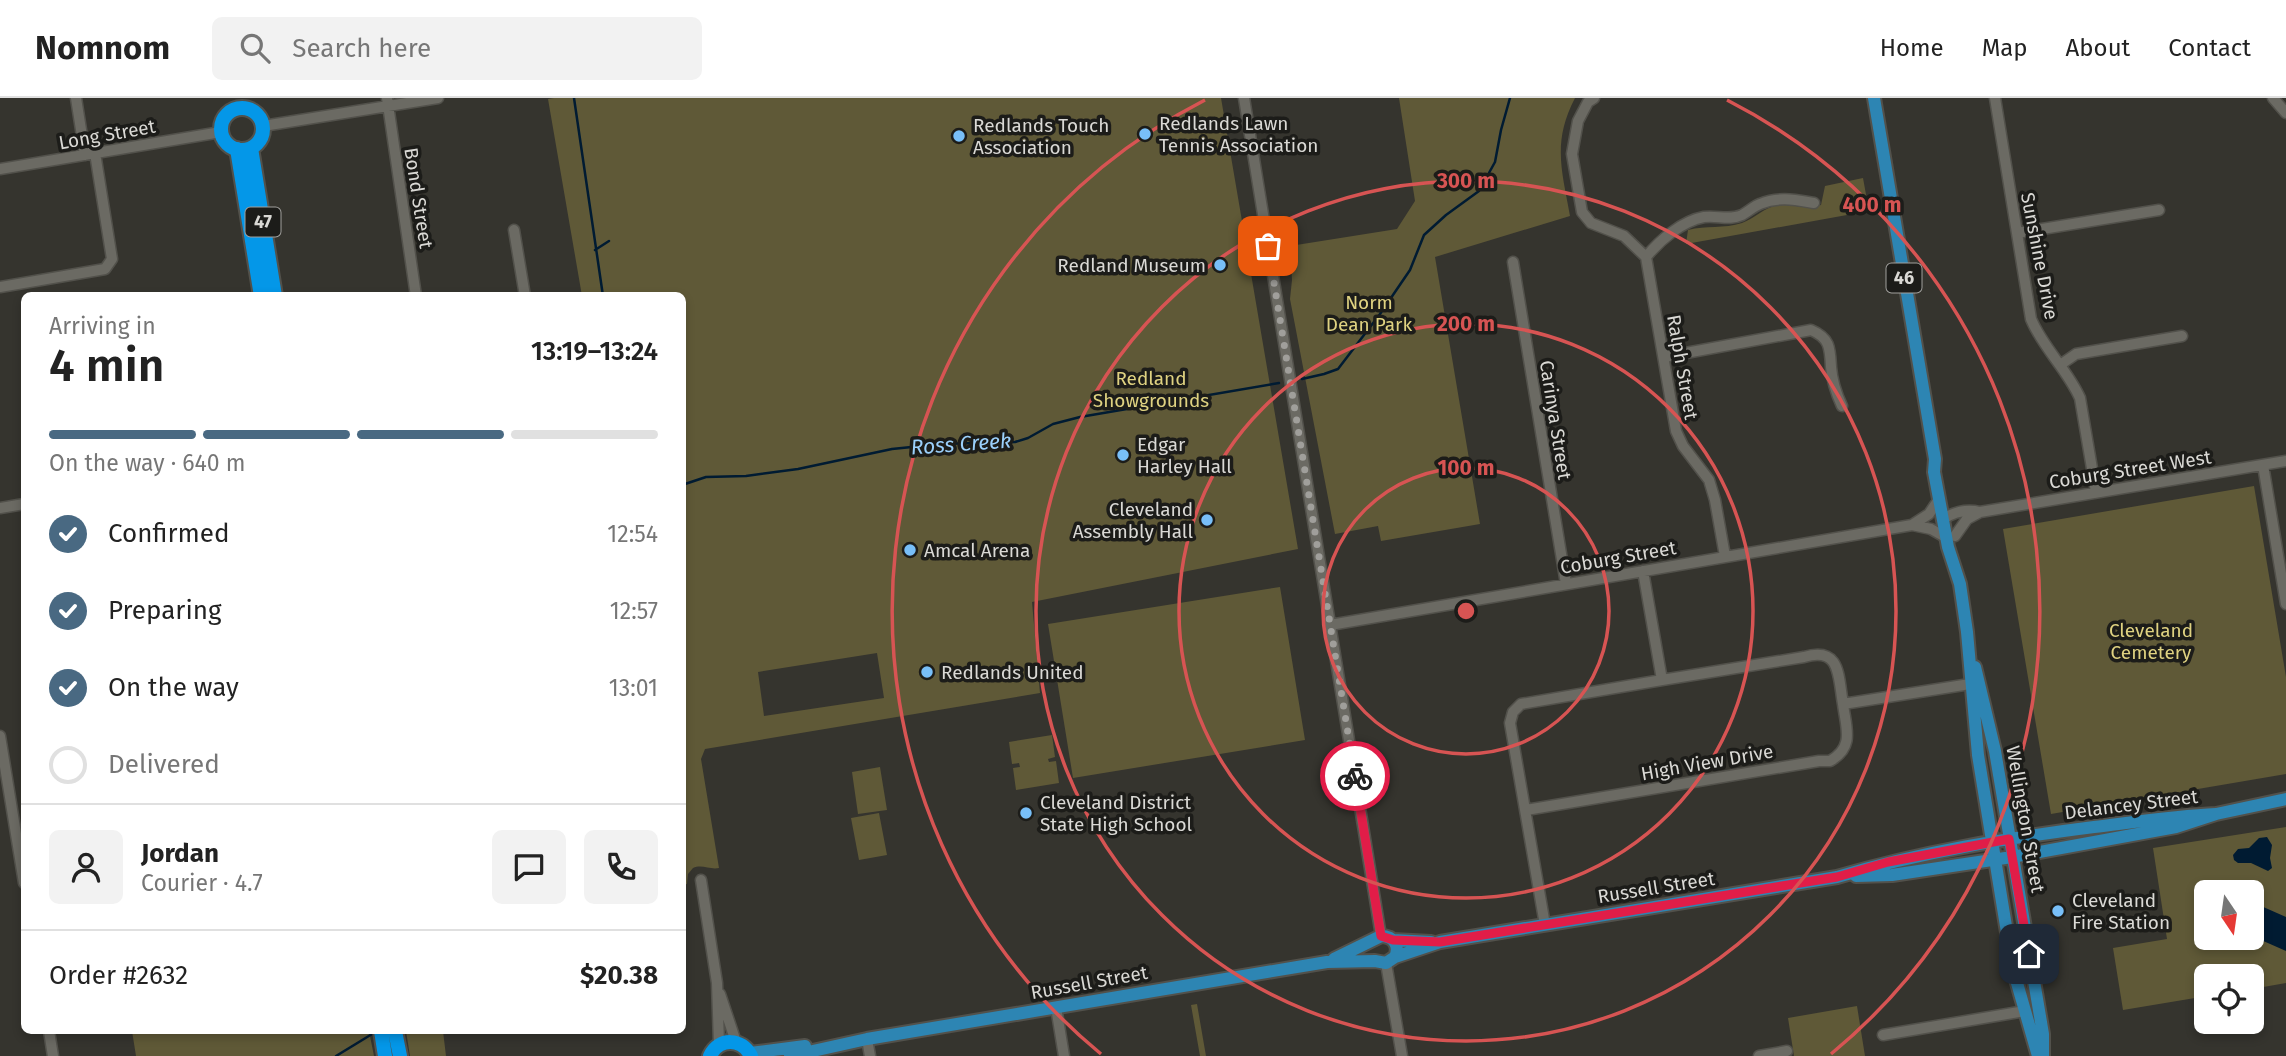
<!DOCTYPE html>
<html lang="en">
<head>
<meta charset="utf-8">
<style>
	:root { --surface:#fff; --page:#f2f2f2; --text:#222; --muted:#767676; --line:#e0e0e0; --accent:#496982 }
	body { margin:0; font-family:"Fira Sans",sans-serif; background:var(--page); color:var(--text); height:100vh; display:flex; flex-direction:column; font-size:26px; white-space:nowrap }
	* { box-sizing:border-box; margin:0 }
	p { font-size:23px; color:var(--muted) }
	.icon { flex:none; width:38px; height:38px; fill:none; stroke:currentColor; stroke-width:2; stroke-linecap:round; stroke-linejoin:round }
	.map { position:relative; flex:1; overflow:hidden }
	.details { position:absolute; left:21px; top:194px; width:665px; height:742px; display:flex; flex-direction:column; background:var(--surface); border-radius:10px; box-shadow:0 4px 10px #0003 }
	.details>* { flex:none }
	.needle { width:46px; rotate:167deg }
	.controls { position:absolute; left:2194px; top:782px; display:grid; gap:14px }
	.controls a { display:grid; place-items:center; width:70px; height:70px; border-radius:10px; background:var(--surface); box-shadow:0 4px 10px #0003; font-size:35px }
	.pin { position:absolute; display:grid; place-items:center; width:60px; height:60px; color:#fff; margin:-30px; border-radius:14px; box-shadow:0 4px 10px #0006 }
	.courier { position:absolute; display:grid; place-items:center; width:70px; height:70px; margin:-35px; border:5px solid #e11d48; border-radius:50%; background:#fff; color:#222; box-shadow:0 2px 9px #0007 }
	.overview em { font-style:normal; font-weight:600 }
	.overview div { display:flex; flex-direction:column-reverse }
	.overview { display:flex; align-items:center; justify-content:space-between; height:119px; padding:0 28px }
	h1 { font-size:46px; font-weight:600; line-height:52px }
	.bar { display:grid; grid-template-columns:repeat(4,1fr); gap:10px 7px; align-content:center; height:84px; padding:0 28px }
	.bar i { height:9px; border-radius:5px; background:var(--line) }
	.bar .active { background:var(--accent) }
	.bar p { grid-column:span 4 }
	.line { display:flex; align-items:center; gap:18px; padding:0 28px; border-top:2px solid var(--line) }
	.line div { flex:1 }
	.round { display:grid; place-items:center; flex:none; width:74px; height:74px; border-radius:10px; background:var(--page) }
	ol { padding:0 28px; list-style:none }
	li { display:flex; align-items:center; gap:21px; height:77px }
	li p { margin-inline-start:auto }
	li .icon { padding:7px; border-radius:50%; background:var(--accent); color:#fff; stroke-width:4 }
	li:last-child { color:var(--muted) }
	li i { width:38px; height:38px; border:4px solid var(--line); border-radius:50% }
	header { display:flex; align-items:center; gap:42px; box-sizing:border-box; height:98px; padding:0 35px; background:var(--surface); border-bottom:2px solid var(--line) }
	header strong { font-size:33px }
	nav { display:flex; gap:38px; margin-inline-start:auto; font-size:24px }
	.search { width:490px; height:63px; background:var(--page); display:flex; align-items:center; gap:18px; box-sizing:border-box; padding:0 24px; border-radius:10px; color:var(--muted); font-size:26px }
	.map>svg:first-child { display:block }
	.green { fill:#5f5937; fill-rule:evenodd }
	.water { fill:#001b32 }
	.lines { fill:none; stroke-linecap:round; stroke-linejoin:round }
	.stream { stroke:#001b32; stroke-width:2.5 }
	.minor-casing { stroke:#52514b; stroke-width:13 }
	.major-casing { stroke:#52514b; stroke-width:16 }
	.highway-casing { stroke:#52514b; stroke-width:18 }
	.minor { stroke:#6b6a63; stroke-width:10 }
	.major { stroke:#2d85b3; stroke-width:12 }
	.highway { stroke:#0497e8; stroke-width:14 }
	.done { stroke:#a09f9b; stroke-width:7; stroke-dasharray:0 12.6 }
	.route { stroke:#e11d48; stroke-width:9 }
	.ring { fill:none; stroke:#d75453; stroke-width:3.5 }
	.poi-dot { fill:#78bff8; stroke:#1c1c19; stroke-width:2.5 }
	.labels { text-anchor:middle; stroke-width:7; stroke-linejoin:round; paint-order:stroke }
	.shield { fill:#1c1c19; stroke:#a1a09d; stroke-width:2 }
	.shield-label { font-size:18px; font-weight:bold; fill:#dad9d5 }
	.poi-label { font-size:19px; fill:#dad9d5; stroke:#1c1c19; text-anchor:start }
	.street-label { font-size:19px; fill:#dad9d5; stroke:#1c1c19 }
	.park-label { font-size:19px; fill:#dfd281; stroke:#1c1c19 }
	.water-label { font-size:21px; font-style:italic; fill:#9bd0fb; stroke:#1c1c19 }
	.centre { fill:#d75453; stroke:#1c1c19; stroke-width:3.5 }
	.ring-label { font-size:21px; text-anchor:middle; font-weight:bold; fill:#d75453; stroke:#1c1c19; stroke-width:7; stroke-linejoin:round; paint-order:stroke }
</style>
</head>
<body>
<header>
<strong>Nomnom</strong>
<div class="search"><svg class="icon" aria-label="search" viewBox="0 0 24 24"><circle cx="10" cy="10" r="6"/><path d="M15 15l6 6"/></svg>Search here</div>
<nav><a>Home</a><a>Map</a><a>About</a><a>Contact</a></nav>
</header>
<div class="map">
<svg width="2286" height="958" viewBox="0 0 2286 958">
	<rect width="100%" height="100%" fill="#35342e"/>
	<path class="green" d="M 554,0 L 1221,0 L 1298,451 L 1032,504 L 1040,595 L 705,651 L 701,661 L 719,770 C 710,772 702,766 693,770 L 688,776 L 687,786 L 683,787 L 682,198 L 582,198 L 548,1 ZM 877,555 L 884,600 L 764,618 L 758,574 Z
		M 1399,0 L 1575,0 C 1552,44 1562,73 1570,118 L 1435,159 L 1480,426 L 1381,443 L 1378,428 L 1335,436 L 1290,201 L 1292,182 L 1290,148 L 1397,131 L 1415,103 Z
		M 1863,80 L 1869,113 L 1686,146 L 1688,132 C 1706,127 1724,131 1742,125 C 1757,120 1765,107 1783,107 C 1799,107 1802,112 1821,107 L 1825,88 Z
		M 2254,388 L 2286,579 L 2286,676 L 2051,716 L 2003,431 Z
		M 1280,489 L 1305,642 L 1073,680 L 1048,526 Z
		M 1052,637 L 1055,659 L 1048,661 L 1049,664 L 1056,663 L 1059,685 L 1016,692 L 1013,670 L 1020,669 L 1019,665 L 1012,666 L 1009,644 Z
		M 880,669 L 887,712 L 858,716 L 852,674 Z
		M 879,715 L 887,757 L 859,762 L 851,720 Z
		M 2286,729 L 2286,885 L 2252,891 L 2252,878 L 2207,878 L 2207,898 L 2123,912 L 2113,850 L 2167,841 L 2153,750 ZM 2207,794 L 2252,794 L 2252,840 L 2207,840 Z
		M 1197,906 L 1206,958 L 1200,958 L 1191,907 Z
		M 1857,908 L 1865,958 L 1794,958 L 1788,920 Z
		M 132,933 L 369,933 L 374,958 L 136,958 Z
		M 406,933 L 443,933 L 446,958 L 410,958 Z"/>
	<path class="water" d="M 2267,739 L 2272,747 L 2270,760 L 2272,770 L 2268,773 L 2251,765 L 2238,765 L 2234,762 L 2233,757 L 2238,751 L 2249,750 L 2259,740 Z
		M 2252,804 L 2286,819 L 2286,853 L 2252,838 Z"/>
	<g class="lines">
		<path class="stream" d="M 574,0 L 603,198
			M 595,152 L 609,143
			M 1302,281 L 1324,276 L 1338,271 L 1380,216 L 1410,172 L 1424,137 L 1446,117 L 1479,93 L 1495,64 L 1501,32 L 1510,0
			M 682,387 L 706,379 L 746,378 L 798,371 L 892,351 L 941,346 L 1015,344 L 1028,340 L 1053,326 L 1080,319 L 1279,285
			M 336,958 L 377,933"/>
		<g class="minor-casing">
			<path id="minor" d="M 76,0 L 85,57
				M 387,0 L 416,198
				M 1244,0 L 1381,838
				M 1594,0 L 1588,4 L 1578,23 L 1572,56 L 1582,114 L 1591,125 L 1624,138 L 1646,159
				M 1995,0 L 2031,221 C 2043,250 2067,271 2080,300 L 2096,394
				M 2273,0 L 2286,15
				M 263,28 L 438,0
				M 0,71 L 221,34
				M 514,132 L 525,198
				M 2017,135 L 2159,112
				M 1646,159 L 1676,333 L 1683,348 L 1709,382 L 1715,402 L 1725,458
				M 1646,159 C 1660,142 1682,123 1704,119 C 1717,117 1729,123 1742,117 C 1748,114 1754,108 1760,106 C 1779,98 1796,102 1814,105
				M 1513,164 L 1566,486
				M 0,189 L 105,171 L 112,161 L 95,55
				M 1664,259 L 1811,232 C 1830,240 1830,250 1831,269 C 1832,283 1836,295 1842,308
				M 2060,267 L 2076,256 L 2182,238
				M 2263,367 L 2286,506
				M 0,410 L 24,406
				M 1943,421 C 1954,414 1967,411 1980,414
				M 1912,427 L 1931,431 L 1947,440
				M 1955,438 L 1967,421 L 1980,414 L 2286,363
				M 1330,527 L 1912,427 L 1929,416 L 1939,401
				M 1662,582 L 1804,559 C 1841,548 1838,578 1843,606
				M 0,638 L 24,785
				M 1526,712 L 1819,663 L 1830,663 C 1855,649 1846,630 1843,606 L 1970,586
				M 701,782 L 717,885 L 719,946
				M 1545,827 L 1510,625 L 1513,614 L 1521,606 L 1662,582 L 1643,473
				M 1386,865 L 1402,958
				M 720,896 L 736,944
				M 1056,909 L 1064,958
				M 49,933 L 53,958
				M 1883,937 L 2025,913
				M 867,941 L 870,958
				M 1759,958 L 1787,953"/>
		</g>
		<g class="major-casing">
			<path id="major" d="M 1874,0 L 1935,361 L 1934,374 L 1948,449 L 1960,486 L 1967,534 L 1978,657 L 2013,871 L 2038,958
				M 1975,569 L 1995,653 L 2043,936 L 2043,958
				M 1856,778 L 1892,777 L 2012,759 L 2176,729 L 2216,716 L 2286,701
				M 1393,842 L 1431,844
				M 1334,861 L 1381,838 C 1394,838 1400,848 1395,859
				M 750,955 L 805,948
				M 790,958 L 867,941 L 1327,864 L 1375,863 L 1386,865 L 1395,859 L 1440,844 L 1837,779 C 1921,754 2007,740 2094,729 C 2135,724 2175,718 2216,716"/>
		</g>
		<g class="highway-casing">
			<path id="highway" d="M221 31a21 21 0 1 1 42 0a21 21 0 1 1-42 0Z
				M 251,50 L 275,198
				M 237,51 L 261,198
				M 381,933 L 385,958
				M 395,933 L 400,958
				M 710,958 C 719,939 742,940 751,958"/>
		</g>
		<use href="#minor" class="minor"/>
		<use href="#major" class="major"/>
		<use href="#highway" class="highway"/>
	</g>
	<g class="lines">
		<path class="done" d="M 1268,148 L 1355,678"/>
		<path class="route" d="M 1355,678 L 1381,838 L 1393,842 L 1440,844 L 1837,779 L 1888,764 L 2009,741 L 2029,856"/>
	</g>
	<g class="ring">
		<circle cx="1466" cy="513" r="143"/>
		<circle cx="1466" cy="513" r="287"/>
		<circle cx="1466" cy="513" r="430"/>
		<path d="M1101 956A574 574 0 0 1 1205 2M1727 2A574 574 0 0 1 1831 956"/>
	</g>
	<g class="poi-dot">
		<circle cx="1145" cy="36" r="7"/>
		<circle cx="959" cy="38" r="7"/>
		<circle cx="1220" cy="167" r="7"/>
		<circle cx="1123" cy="357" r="7"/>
		<circle cx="1207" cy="422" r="7"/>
		<circle cx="910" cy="452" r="7"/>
		<circle cx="927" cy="574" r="7"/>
		<circle cx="1026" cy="715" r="7"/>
		<circle cx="2058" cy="813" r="7"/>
	</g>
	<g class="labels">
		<g class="shield">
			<rect x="245.5" y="109.5" width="35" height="29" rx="5"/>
			<rect x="1886.5" y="165.5" width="35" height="29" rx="5"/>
		</g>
		<g class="shield-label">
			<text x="263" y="130">47</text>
			<text x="1904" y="186">46</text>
		</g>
		<g class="poi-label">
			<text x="1159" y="32">Redlands Lawn<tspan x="1159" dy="22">Tennis Association</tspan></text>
			<text x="973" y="34">Redlands Touch<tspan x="973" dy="22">Association</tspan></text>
			<text x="1206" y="174" text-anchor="end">Redland Museum</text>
			<text x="1137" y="353">Edgar<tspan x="1137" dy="22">Harley Hall</tspan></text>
			<text x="1193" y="418" text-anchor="end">Cleveland<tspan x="1193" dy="22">Assembly Hall</tspan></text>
			<text x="924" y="459">Amcal Arena</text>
			<text x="941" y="581">Redlands United</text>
			<text x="1040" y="711">Cleveland District<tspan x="1040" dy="22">State High School</tspan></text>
			<text x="2072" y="809">Cleveland<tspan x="2072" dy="22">Fire Station</tspan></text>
		</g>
		<g class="street-label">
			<text transform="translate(107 36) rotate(-10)" y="7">Long Street</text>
			<text transform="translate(419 100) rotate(81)" y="7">Bond Street</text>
			<text transform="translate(2040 158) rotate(79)" y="7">Sunshine Drive</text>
			<text transform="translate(1683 269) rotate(80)" y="7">Ralph Street</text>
			<text transform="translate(1556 322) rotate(81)" y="7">Carinya Street</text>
			<text transform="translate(2130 371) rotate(-9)" y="7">Coburg Street West</text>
			<text transform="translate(1618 459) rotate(-10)" y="7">Coburg Street</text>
			<text transform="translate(1707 664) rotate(-10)" y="7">High View Drive</text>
			<text transform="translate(2131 706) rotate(-7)" y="7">Delancey Street</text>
			<text transform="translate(2026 721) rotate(80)" y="7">Wellington Street</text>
			<text transform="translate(1656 789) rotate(-9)" y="7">Russell Street</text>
			<text transform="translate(1089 884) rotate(-10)" y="7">Russell Street</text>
		</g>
		<g class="park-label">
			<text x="1369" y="211">Norm<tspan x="1369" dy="22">Dean Park</tspan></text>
			<text x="1151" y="287">Redland<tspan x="1151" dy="22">Showgrounds</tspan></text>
			<text x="2151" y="539">Cleveland<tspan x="2151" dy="22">Cemetery</tspan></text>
		</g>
		<g class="water-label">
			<text transform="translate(961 346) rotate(-4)" y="7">Ross Creek</text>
		</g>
	</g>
	<circle cx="1466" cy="513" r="10" class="centre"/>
	<g class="ring-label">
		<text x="1466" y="90">300 m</text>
		<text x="1872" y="114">400 m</text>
		<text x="1466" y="233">200 m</text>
		<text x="1466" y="377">100 m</text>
	</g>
</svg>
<div class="controls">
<a><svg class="needle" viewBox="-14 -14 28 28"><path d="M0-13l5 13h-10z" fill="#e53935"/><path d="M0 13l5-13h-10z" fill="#767676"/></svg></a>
<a><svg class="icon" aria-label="locate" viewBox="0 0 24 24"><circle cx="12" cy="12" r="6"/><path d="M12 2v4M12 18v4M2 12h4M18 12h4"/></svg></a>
</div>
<div class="pin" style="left:1268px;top:148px;background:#ea580c"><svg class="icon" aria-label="bag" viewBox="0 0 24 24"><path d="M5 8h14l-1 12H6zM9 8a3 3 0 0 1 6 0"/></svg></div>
<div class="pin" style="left:2029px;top:856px;background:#1f2937"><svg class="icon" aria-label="home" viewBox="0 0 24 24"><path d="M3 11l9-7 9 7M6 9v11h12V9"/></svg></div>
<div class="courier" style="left:1355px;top:678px"><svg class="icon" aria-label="bike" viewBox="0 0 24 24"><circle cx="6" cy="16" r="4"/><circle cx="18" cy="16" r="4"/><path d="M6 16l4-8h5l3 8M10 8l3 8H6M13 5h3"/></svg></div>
<section class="details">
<div class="overview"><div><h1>4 min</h1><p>Arriving in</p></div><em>13:19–13:24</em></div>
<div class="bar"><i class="active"></i><i class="active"></i><i class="active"></i><i></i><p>On the way · 640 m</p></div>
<ol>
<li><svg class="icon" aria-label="check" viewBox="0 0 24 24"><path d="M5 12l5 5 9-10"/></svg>Confirmed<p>12:54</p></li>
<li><svg class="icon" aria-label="check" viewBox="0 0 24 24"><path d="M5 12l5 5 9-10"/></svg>Preparing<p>12:57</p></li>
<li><svg class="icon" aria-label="check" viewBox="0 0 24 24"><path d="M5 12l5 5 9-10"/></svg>On the way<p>13:01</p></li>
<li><i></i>Delivered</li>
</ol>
<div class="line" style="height:126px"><a class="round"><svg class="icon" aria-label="person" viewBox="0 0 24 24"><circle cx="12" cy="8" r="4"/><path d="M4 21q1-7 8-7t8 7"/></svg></a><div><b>Jordan</b><p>Courier · 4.7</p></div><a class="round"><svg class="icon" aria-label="chat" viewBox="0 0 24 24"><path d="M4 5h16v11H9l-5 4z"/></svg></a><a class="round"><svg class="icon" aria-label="phone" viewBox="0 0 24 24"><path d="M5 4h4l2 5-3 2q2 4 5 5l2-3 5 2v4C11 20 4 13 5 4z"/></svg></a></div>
<div class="line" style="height:91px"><div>Order #2632</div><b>$20.38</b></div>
</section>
</div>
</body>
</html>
